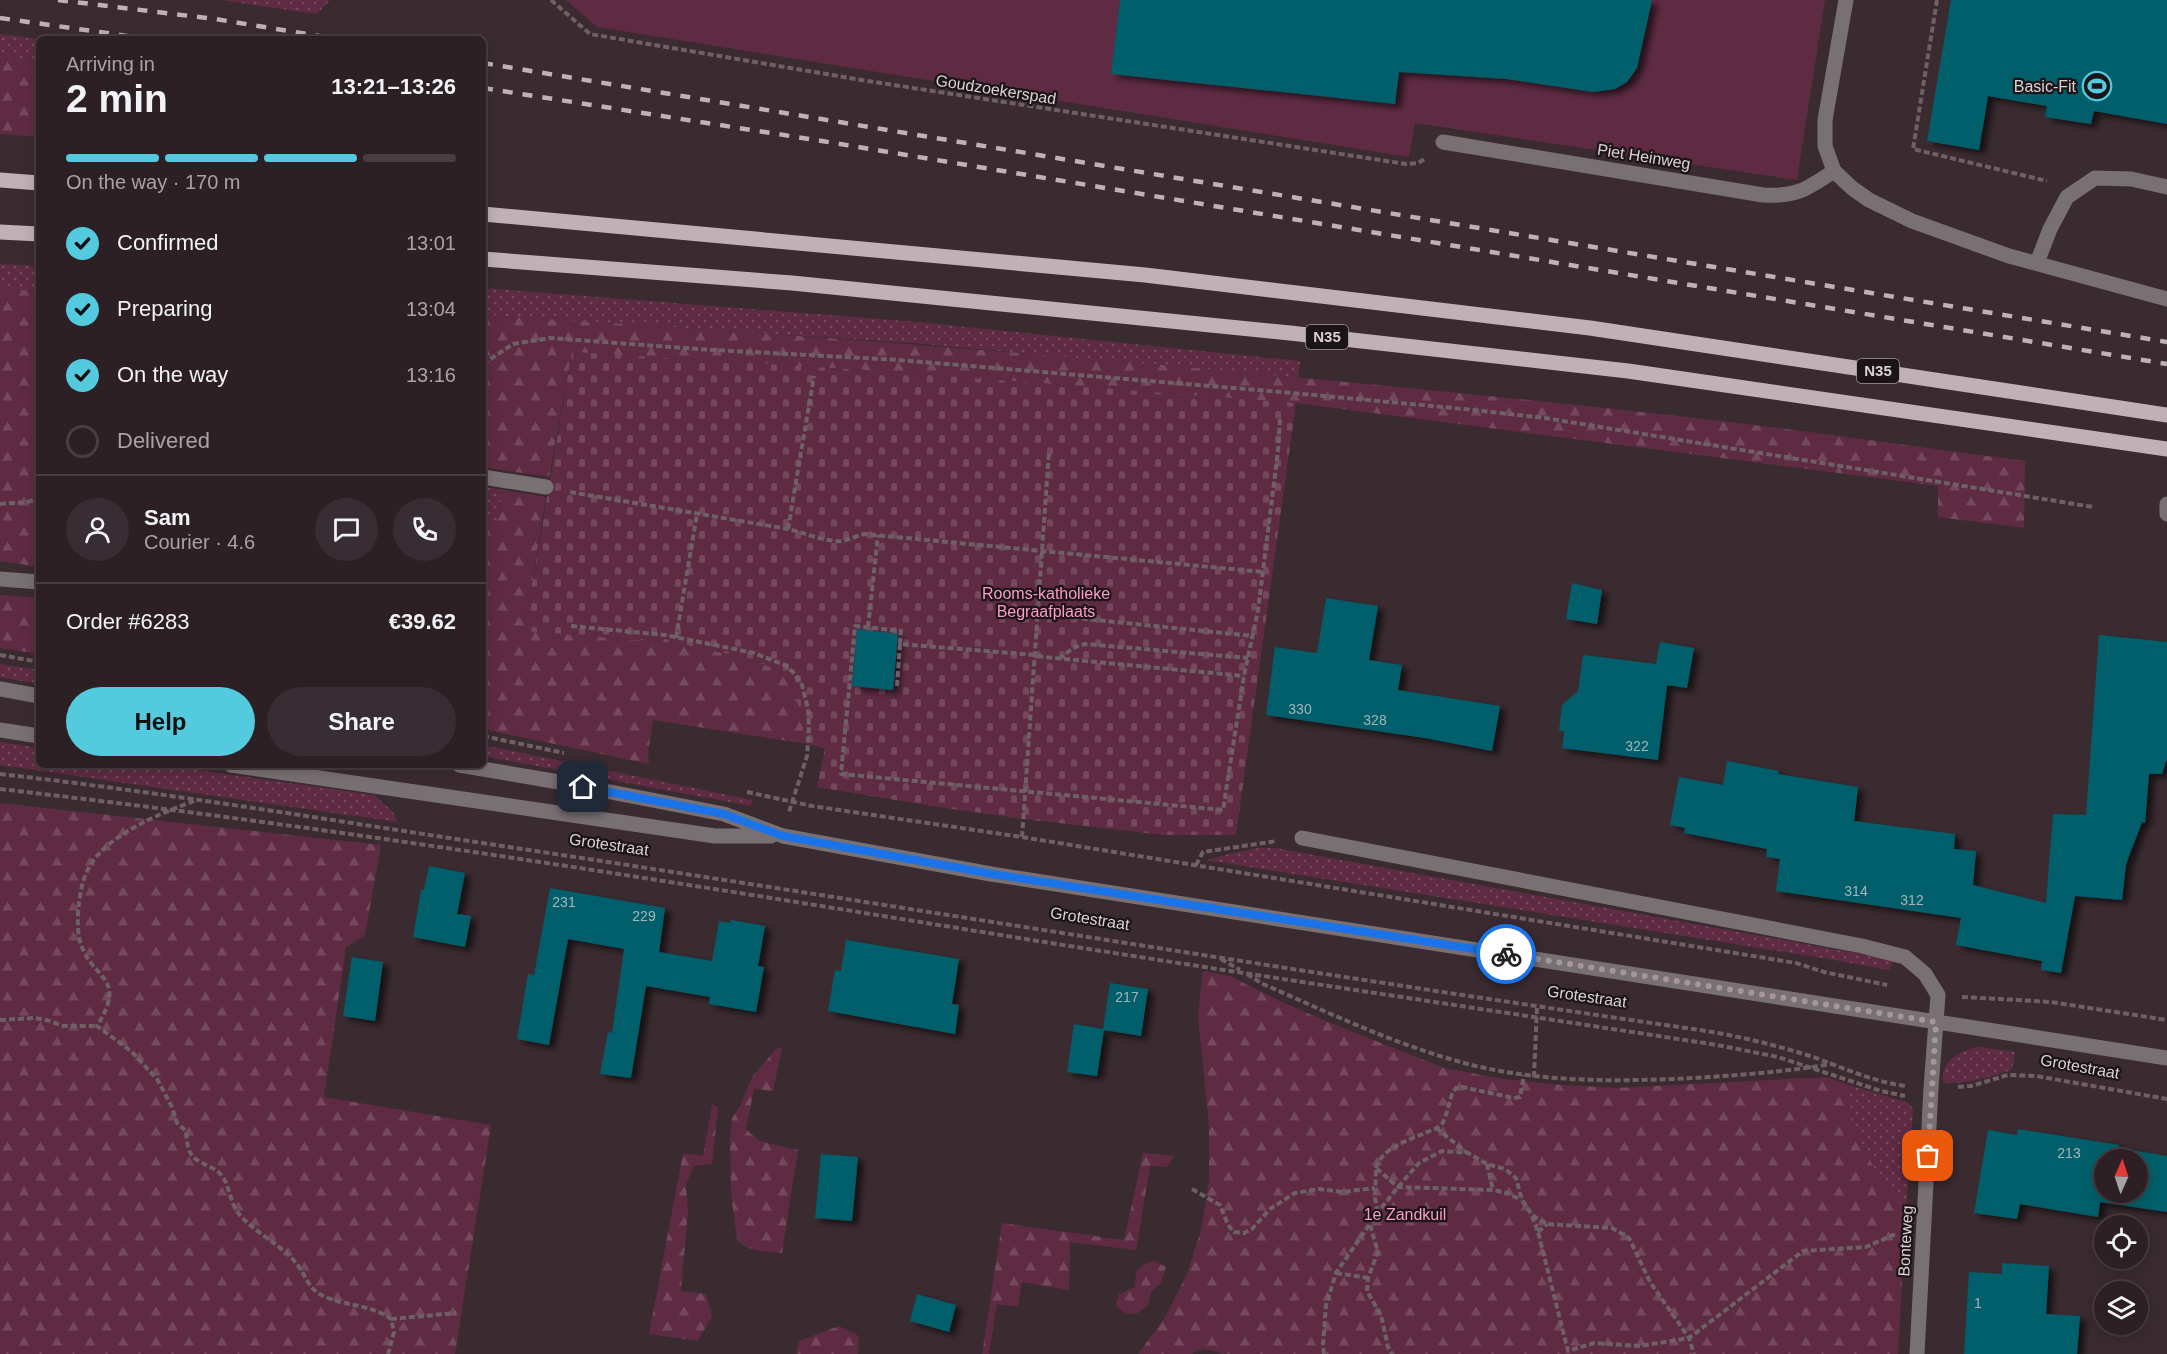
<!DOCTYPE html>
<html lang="en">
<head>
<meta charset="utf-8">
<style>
	:root { --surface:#2c2025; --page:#382d32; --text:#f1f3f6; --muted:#a6a3a7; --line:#483e42; --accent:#54cade }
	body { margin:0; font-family:Helvetica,sans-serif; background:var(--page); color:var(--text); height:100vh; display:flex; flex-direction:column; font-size:22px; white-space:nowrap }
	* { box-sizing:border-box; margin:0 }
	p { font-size:20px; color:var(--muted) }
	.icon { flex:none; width:33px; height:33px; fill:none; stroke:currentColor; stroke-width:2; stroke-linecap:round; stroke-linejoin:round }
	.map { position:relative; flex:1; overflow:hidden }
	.side { position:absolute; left:36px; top:36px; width:450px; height:732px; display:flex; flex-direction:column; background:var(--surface); border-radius:9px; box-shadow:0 3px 15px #0003,0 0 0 2px var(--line) }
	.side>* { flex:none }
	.needle { width:39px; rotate:3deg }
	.controls { position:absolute; left:2094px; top:1149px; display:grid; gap:12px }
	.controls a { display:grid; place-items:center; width:54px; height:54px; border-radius:50%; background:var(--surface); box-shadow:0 3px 15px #0003,0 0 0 2px var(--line); font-size:30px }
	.pin { position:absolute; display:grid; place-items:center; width:51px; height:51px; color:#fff; margin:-26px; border-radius:12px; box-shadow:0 3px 9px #0006 }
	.courier { position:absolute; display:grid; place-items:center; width:60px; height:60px; margin:-30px; border:4px solid #1a73e8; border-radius:50%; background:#fff; color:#222; box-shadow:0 2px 8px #0007 }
	.headline em { font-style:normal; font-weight:700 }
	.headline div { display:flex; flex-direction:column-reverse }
	.headline { display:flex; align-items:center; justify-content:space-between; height:102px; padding:0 30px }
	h1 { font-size:39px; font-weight:700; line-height:45px }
	.bar { display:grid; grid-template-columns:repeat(4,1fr); gap:9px 6px; align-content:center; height:72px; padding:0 30px }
	.bar i { height:8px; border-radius:4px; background:var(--line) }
	.bar .on { background:var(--accent) }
	.bar p { grid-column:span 4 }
	.line { display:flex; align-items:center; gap:15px; padding:0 30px; border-top:2px solid var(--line) }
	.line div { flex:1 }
	.round { display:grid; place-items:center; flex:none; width:63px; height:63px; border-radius:32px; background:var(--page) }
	ol { padding:0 30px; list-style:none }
	li { display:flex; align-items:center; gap:18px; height:66px }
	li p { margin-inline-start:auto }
	li .icon { padding:6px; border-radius:50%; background:var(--accent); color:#111; stroke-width:4 }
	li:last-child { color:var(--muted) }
	li i { width:33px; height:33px; border:3px solid var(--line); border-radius:50% }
	.primary-button { display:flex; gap:12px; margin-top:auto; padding:12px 30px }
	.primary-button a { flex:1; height:69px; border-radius:36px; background:var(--accent); color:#111; font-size:24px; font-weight:700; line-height:69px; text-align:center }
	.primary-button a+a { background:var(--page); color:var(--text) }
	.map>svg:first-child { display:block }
	.grass { fill:url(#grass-dots) }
	.forest { fill:url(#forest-firs) }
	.cemetery { fill:url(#cemetery-stones) }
	.garden { fill:#5f2b43 }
	.building { fill:#035f6b; fill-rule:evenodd; filter:url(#shadow) }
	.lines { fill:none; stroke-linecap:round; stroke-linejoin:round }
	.path { stroke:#6e6166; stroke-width:4; stroke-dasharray:6 3; stroke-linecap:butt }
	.minor { stroke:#797073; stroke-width:15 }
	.major { stroke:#c1b1b7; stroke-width:15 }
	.rail { stroke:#beb2b7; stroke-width:4.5; stroke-dasharray:10 10; stroke-linecap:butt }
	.done { stroke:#a3979c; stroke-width:6; stroke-dasharray:0 10.8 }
	.route { stroke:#1a73e8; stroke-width:8 }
	.labels { text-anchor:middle; stroke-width:4.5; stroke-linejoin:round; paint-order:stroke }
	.number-label { font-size:14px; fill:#a6b4ba }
	.shield { fill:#1c1518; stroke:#a2999c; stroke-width:1.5 }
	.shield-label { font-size:15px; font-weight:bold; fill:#dcd1d5 }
	.poi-label { font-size:16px; fill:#dcd1d5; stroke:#1c1518; text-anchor:end }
	.street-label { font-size:16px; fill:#dcd1d5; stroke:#1c1518 }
	.park-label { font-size:16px; fill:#fd9cc5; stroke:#1c1518 }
</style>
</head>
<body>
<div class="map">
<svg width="2167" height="1354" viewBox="0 0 2167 1354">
	<defs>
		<pattern id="grass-dots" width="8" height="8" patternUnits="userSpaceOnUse" patternTransform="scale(1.5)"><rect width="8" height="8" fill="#5f2b43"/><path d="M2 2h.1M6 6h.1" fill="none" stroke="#75495d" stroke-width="1.8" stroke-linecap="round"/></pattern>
		<pattern id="forest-firs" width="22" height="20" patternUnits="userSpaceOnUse" patternTransform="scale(1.5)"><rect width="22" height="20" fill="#5f2b43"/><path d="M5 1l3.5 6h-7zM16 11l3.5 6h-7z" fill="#75495d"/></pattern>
		<pattern id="cemetery-stones" width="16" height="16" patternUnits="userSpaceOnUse" patternTransform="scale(1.5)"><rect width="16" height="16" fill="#5f2b43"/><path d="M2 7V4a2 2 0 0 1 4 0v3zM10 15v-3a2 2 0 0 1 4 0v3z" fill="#75495d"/></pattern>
		<filter id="shadow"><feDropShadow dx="6" dy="4" stdDeviation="3" flood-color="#0009"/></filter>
	</defs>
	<rect width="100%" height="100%" fill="#3a2b31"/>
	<path class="grass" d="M 220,0 L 330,0 L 317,14 Z
		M 0,34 L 39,39 L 39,61 L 0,55 Z
		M 0,264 L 39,266 L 39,291 L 0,289 Z
		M 483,288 L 918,322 L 1300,361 L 1298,378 L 912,343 L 483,315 Z
		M 483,487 L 503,490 L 498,521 L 483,519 Z
		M 0,664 L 39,670 L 39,684 L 0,677 Z
		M 0,742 L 39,748 L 39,765 L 162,765 L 374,795 L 392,811 L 398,822 L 0,765 Z
		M 483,745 L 752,800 L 751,806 L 483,756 Z
		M 1259,848 L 1275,848 L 1888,959 L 1893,962 L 1889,970 L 1829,959 L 1206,860 L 1229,854 Z
		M 1979,1047 L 2015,1052 L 2012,1070 C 1990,1076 1966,1086 1943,1082 C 1940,1061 1962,1049 1979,1047 Z
		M 1846,1084 L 1909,1103 L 1913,1110 L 1906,1213 L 1868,1159 L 1854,1127 Z"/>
	<path class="forest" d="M 0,55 L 39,61 L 39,137 L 0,134 Z
		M 0,289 L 39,291 L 39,567 L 0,561 Z
		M 483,315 C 882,339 1280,372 1678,416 C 1794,429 1909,446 2025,461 L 2024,528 L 1938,517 L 1938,486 L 1296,403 L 882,371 L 572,352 L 549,477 L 483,467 Z
		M 503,490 L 546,497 L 524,631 L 676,643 L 743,657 L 774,668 L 789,682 L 804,720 L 801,743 L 653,720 L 648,753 L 649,764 L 483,729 L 483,519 L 498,520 Z
		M 0,595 L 39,598 L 39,654 L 0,648 Z
		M 0,803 L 381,845 L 365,935 L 346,947 L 324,1097 L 491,1125 L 455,1354 L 0,1354 Z
		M 1203,971 L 1230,976 L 1269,996 L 1321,1019 L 1444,1068 L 1503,1079 L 1563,1085 L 1616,1088 L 1826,1077 L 1846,1084 L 1854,1127 L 1868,1158 L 1906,1213 L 1898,1354 L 1222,1354 C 1212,1350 1201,1346 1192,1354 L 1138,1354 L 1164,1319 L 1187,1274 L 1201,1230 L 1209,1180 L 1209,1127 L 1198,1015 Z
		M 777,1048 L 782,1048 L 773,1091 L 754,1089 L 746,1129 L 759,1141 L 798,1150 L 782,1253 C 767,1251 745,1252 737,1239 L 731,1194 L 730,1138 L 732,1118 L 740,1106 L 752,1077 Z
		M 712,1105 L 718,1107 L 712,1164 L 694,1166 L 686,1184 L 688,1211 L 681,1291 L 706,1294 L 712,1316 L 698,1341 L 649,1334 L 683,1153 L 703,1156 Z
		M 1143,1153 L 1174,1156 L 1167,1167 L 1150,1166 L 1136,1250 L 1070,1242 L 1069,1290 L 1022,1282 L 1018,1307 L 997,1304 L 989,1354 L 982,1354 L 1002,1223 L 1124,1240 Z
		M 1154,1261 L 1166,1267 L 1161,1283 L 1151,1292 L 1148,1305 L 1138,1313 L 1126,1314 L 1116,1306 L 1119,1294 L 1135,1287 C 1135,1271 1138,1265 1154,1261 Z
		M 839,1326 L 859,1336 L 858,1354 L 796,1354 L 799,1341 Z"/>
	<path class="cemetery" d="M 572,352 L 882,371 L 1296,403 L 1236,835 L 1164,835 L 1024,819 L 932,806 L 817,787 L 825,748 L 801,743 L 804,720 L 789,682 L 774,668 L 743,657 L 676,643 L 524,631 Z"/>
	<path class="garden" d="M 566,0 L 1825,0 L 1797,180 L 1415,123 L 1409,157 L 597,27 Z"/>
	<path class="building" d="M 1120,0 L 1652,0 L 1637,68 L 1627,82 L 1615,89 L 1593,92 L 1506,79 L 1399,72 L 1395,104 L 1111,74 Z
		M 1951,0 L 2167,0 L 2167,124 L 2094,111 L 2091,124 L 2045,117 L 2047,106 L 1988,96 L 1979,150 L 1927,141 Z
		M 1572,583 L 1602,590 L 1597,624 L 1566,619 Z
		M 1326,598 L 1378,606 L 1369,660 L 1402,665 L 1398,690 L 1500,706 L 1492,751 L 1425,738 L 1266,715 L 1275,647 L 1317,653 Z
		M 857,629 L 898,634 L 893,690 L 852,686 Z
		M 2099,635 L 2167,642 L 2167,759 L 2162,774 L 2149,774 L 2145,823 L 2142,822 L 2126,864 L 2122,900 L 2075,896 L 2061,973 L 2041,970 L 2042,961 L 1956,945 L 1961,918 L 1776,891 L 1780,859 L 1766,857 L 1767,849 L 1684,833 L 1685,828 L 1670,825 L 1679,777 L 1723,785 L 1727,761 L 1779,771 L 1778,774 L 1858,787 L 1854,821 L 1955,834 L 1954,849 L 1976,851 L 1973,885 L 2046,903 L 2053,814 L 2086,815 Z
		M 1660,642 L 1694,648 L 1687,688 L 1667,685 L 1658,760 L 1562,748 L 1564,731 L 1559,731 L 1562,705 L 1578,691 L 1583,655 L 1656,664 Z
		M 429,866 L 465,873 L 457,914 L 471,916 L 465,947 L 413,937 L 421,890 L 424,890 Z
		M 550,888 L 665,908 L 659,952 L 712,961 L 719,921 L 730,923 L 731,920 L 765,926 L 758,966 L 764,967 L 756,1012 L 709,1004 L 710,997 L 646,986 L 631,1078 L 600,1074 L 608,1032 L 612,1033 L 624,949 L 568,939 L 549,1045 L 517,1039 L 528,974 L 534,975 Z
		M 846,940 L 959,959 L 952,1004 L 959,1005 L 955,1034 L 828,1011 L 835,970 L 841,971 Z
		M 352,957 L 383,962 L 375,1021 L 343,1016 Z
		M 1110,983 L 1148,989 L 1141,1036 L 1104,1030 L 1097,1076 L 1067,1072 L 1074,1024 L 1103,1029 Z
		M 2018,1129 L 2119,1145 L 2119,1148 L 2167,1156 L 2167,1212 L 2100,1202 L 2098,1217 L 2020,1204 L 2017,1219 L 1974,1213 L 1988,1130 L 2017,1135 ZM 2104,1160 L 2138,1160 L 2138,1192 L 2104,1192 Z
		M 821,1154 L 858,1157 L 852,1221 L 815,1218 Z
		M 2002,1263 L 2049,1266 L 2046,1314 L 2080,1316 L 2077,1354 L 1964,1354 L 1969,1272 L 2002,1274 Z
		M 917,1294 L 956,1305 L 949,1332 L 910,1321 Z"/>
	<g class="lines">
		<path class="path" d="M 551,0 L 590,34 L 855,79 L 1406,164 L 1418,163 L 1425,159
			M 1937,0 L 1913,149 L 2047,181
			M 483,364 L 513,344 L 550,338 L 698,349 L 899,360 L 1292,393 L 1464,409 L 1545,418 L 2093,507
			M 570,492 L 788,529 C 801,532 830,543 841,541 C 848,540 857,536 864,534 L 1263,572
			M 0,504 L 27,502 L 39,499
			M 788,529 L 814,376
			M 1037,614 L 1253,636
			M 571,626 L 665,635 L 754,653 L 785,665 L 793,672 L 802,685 L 808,709 L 809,727 L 807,756 L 789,812
			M 868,627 L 878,535
			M 676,638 L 697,514
			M 900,644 L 901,631 L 855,626 L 841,774 L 1223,810 L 1244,676 L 1258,610 L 1278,451 L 1280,419
			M 0,655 L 39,662
			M 1059,659 L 1073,648 L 1085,644 L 1248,658
			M 897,686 L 900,644 L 1035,655 L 1044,657 L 1244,676
			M 483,736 L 564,753
			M 0,774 C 177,794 353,824 529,850 C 919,909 1309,974 1700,1030 C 1739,1036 1776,1045 1813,1057 C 1844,1068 1873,1082 1906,1086
			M 0,789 C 341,828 680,883 1019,938 C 1251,975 1484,1009 1717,1045 L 1778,1057 L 1881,1091 L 1905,1096
			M 747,792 L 812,806 L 1022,837 L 1796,963 L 1824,972 L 1887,985
			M 194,801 C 159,814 100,837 86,874 C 82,882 81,892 79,901 C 78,912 77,926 79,937 C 88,981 130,973 97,1026 L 131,1051 L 157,1079 L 172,1107 L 177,1123 L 186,1131 C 187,1139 187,1150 193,1157 C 202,1165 216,1167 223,1177 C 229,1187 230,1198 235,1208 C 246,1228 280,1243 296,1263 C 304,1272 308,1287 318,1293 C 340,1307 367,1302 391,1319 L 394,1332 L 388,1354
			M 1022,837 L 1049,451
			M 1196,865 L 1203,852 L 1277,841
			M 1221,959 L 1240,970
			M 1247,974 L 1263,984 C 1325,1011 1385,1040 1450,1059 C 1529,1083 1613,1082 1694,1078 C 1740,1075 1785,1072 1831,1064
			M 1962,997 L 2051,1002 L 2167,1020
			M 0,1020 L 34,1018 L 47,1020 L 63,1026 L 97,1026
			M 1534,1077 L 1537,1007
			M 1958,1087 L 1971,1086 L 2008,1075 L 2036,1076 L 2167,1099
			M 1436,1128 L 1466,1152
			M 1487,1164 L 1493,1190
			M 1376,1168 C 1381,1149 1408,1140 1425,1133 C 1431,1130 1438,1129 1442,1124 C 1447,1116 1449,1101 1453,1092 L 1456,1088 L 1462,1087 L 1514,1098 L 1520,1097 L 1524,1075
			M 1192,1189 L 1220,1205 L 1228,1225 L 1234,1232 L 1244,1233 L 1252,1229 L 1270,1209 L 1295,1193 L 1319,1189 L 1342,1192 L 1375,1188
			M 1378,1212 L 1375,1198 L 1376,1168 L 1398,1187 L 1493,1190 L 1507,1193 L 1521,1200
			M 1532,1216 L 1538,1232 L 1568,1351 L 1594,1343 L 1640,1346 L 1689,1338 L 1803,1251 L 1866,1247 L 1893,1235 L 1897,1235
			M 1370,1225 L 1378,1252 L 1368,1278 L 1367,1291 L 1381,1315 L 1388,1347 L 1392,1354
			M 1538,1232 L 1547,1224
			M 1336,1273 L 1368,1278
			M 391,1319 L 456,1313
			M 1324,1354 L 1323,1345 L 1326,1305 L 1336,1273 L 1378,1212 L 1398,1187 L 1419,1163 L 1442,1151 L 1468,1153 L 1487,1164 L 1505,1169 L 1516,1178 L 1522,1200 L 1532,1215 L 1547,1224 L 1612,1228 L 1629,1238 L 1650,1282 L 1689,1338 L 1694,1354"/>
		<path class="minor" d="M 1846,0 L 1825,120 L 1825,146 L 1834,171 L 1852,188 L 1869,200 L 1912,221 L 2009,256 L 2167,299
			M 1443,142 L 1763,195 C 1797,197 1807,189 1834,171
			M 2037,263 L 2050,229 L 2067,197 L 2095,178 L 2131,179 L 2167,187
			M 483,477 L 546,487
			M 2167,504 L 2167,514
			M 0,579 L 39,582
			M 0,689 L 39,696
			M 0,730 L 39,736
			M 231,765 L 715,836 L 771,836
			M 459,765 L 559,782 L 724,814 L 783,836 L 991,874 L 2167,1058
			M 1302,838 L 1862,946 L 1905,957 L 1925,974 L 1938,995 L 1931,1088 L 1917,1354"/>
		<path class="major" d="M 0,180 L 39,183
			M 483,214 L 1145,275 L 1590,328 L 2167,415
			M 0,232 L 39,234
			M 483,259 L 792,283 L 1290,333 L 1628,371 L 2167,449"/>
		<path class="rail" d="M 58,0 L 215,19 L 338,39
			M 0,18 L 149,39
			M 483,63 L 2167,342
			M 483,88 L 822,141 L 2167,364"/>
	</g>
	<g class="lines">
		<path class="done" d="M 1506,954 L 1936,1022 L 1928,1156"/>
		<path class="route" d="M 583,787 L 724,814 L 783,836 L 992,874 L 1506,954"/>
	</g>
	<defs>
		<g id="stadium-ring" transform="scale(1.5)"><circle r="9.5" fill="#1c1518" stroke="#54cade" stroke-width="1.5"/><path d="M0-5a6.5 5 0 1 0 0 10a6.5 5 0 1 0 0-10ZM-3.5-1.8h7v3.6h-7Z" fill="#54cade"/></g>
	</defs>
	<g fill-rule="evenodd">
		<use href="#stadium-ring" x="2097" y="86"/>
	</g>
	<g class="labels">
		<g class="number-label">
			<text x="1300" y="714">330</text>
			<text x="1375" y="725">328</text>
			<text x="1637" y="751">322</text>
			<text x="1856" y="896">314</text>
			<text x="1912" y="905">312</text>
			<text x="564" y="907">231</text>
			<text x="644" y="921">229</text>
			<text x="1127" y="1002">217</text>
			<text x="2069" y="1158">213</text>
			<text x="1978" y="1308">1</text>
		</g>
		<g class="shield">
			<rect x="1306" y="325" width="42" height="24" rx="4.5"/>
			<rect x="1857" y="359" width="42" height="24" rx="4.5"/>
		</g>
		<g class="shield-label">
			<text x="1327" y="342">N35</text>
			<text x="1878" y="376">N35</text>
		</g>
		<g class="poi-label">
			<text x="2076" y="92">Basic-Fit</text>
		</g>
		<g class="street-label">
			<text transform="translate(996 89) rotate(9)" y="6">Goudzoekerspad</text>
			<text transform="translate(1644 156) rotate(9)" y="6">Piet Heinweg</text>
			<text transform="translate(609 844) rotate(8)" y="6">Grotestraat</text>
			<text transform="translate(1090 918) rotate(9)" y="6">Grotestraat</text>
			<text transform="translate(1587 996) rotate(8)" y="6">Grotestraat</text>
			<text transform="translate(2080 1066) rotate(10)" y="6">Grotestraat</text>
			<text transform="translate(1905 1241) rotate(-87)" y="6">Bonteweg</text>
		</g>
		<g class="park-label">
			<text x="1046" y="599">Rooms-katholieke<tspan x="1046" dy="18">Begraafplaats</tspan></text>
			<text x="1405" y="1220">1e Zandkuil</text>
		</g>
	</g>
</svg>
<div class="controls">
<a><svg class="needle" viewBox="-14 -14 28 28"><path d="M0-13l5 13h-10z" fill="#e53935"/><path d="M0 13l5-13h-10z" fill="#a6a3a7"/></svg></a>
<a><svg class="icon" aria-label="locate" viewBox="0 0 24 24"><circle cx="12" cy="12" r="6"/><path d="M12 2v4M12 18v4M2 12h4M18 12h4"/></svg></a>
<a><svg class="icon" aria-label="layers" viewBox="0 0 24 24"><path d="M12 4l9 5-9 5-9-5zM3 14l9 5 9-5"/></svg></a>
</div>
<div class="pin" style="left:1928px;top:1156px;background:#ea580c"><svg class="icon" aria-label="bag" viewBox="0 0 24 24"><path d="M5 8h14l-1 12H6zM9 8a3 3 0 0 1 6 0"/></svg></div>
<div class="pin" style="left:583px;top:787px;background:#1f2937"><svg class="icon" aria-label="home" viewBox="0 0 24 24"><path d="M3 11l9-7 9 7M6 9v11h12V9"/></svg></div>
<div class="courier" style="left:1506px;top:954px"><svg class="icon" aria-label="bike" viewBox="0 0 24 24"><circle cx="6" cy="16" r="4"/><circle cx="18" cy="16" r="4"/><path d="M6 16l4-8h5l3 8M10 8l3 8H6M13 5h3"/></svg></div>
<section class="side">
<div class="headline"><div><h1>2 min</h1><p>Arriving in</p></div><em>13:21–13:26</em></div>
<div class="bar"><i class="on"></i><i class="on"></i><i class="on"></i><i></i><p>On the way · 170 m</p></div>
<ol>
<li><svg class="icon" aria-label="check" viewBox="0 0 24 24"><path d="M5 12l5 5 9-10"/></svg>Confirmed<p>13:01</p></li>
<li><svg class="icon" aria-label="check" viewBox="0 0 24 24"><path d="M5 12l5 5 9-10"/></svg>Preparing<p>13:04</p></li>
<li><svg class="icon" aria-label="check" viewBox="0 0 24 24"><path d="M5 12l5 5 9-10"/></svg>On the way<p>13:16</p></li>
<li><i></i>Delivered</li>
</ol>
<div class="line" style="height:108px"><a class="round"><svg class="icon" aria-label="person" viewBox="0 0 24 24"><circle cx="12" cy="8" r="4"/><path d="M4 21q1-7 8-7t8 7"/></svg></a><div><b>Sam</b><p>Courier · 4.6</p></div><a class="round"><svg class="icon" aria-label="chat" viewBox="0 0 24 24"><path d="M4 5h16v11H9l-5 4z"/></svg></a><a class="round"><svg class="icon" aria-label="phone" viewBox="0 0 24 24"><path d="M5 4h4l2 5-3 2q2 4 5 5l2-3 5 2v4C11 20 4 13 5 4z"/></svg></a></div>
<div class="line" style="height:78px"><div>Order #6283</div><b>€39.62</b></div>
<div class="primary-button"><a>Help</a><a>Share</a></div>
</section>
</div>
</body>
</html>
